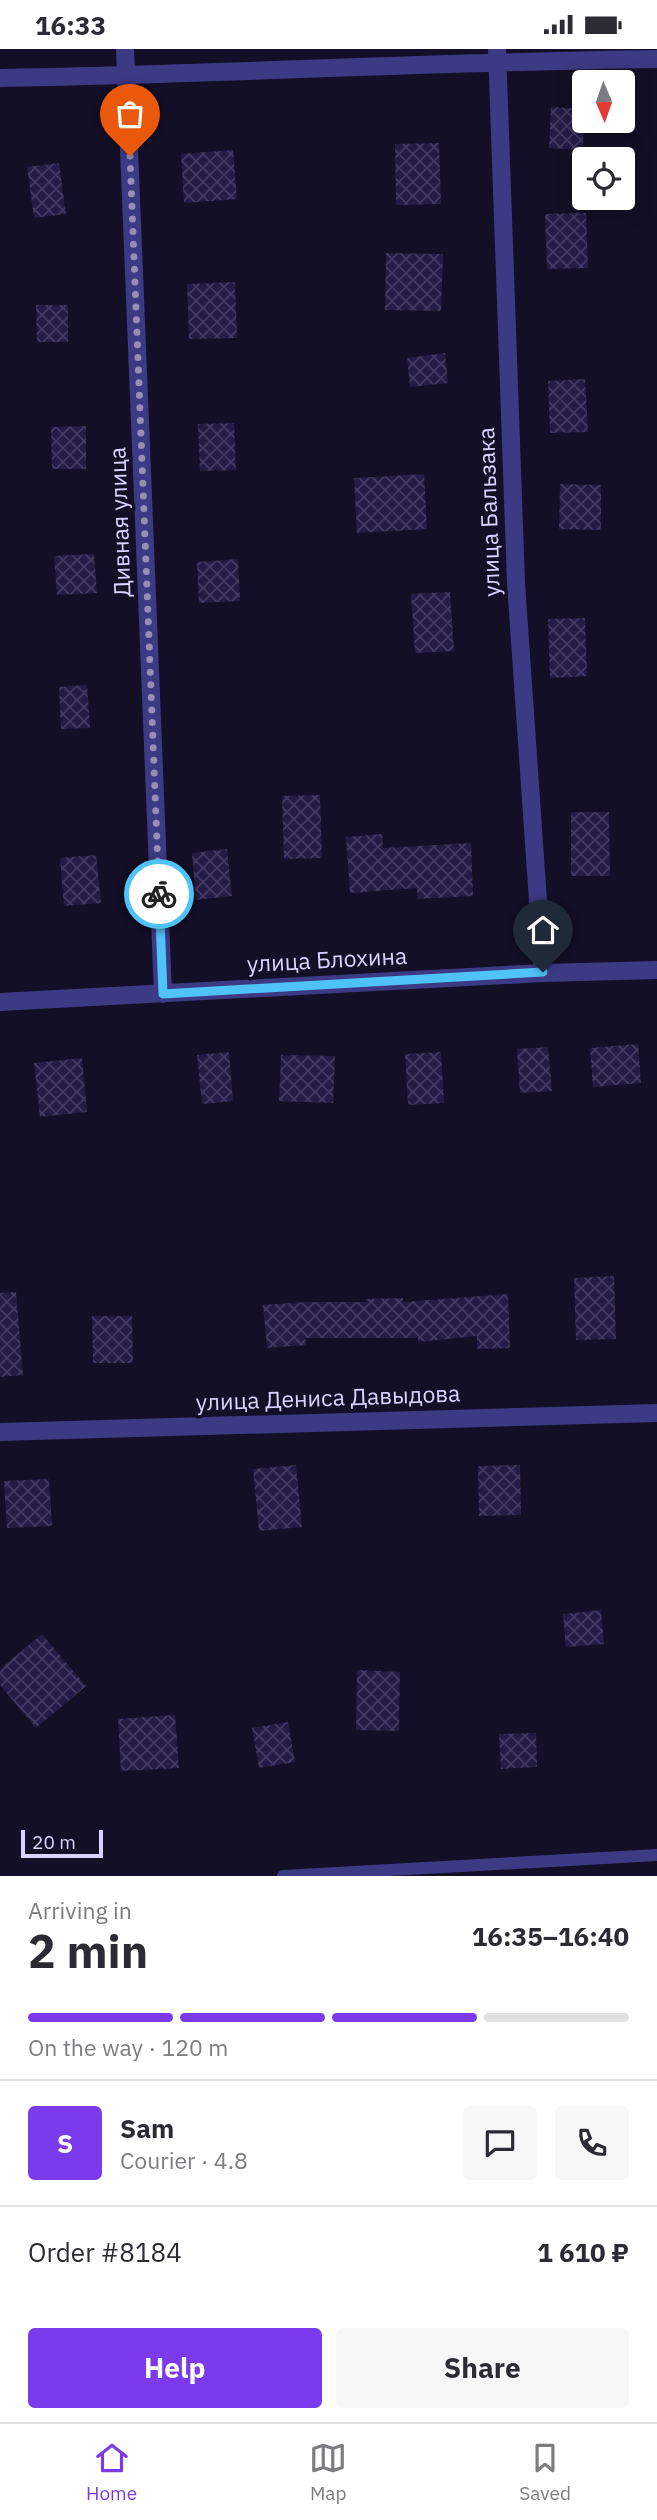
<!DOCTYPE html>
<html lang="en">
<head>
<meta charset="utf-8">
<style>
	:root { --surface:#fff; --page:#f7f7f7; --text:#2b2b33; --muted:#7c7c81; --line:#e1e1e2; --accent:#7c3aed }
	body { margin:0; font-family:"IBM Plex Sans",sans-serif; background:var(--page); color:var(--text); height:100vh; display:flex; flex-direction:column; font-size:26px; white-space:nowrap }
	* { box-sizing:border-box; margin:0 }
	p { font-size:23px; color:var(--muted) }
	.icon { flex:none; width:38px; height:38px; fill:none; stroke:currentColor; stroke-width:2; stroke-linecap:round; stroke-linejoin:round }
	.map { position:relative; height:1827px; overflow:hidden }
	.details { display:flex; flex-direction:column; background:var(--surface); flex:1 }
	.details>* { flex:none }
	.needle { width:46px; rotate:178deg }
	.buttons { position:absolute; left:572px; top:21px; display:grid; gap:14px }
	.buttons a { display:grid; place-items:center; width:63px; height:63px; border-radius:7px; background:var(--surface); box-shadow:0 4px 18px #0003; font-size:35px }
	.scale { position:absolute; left:21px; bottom:18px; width:82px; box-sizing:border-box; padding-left:7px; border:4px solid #d9d4ff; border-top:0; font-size:19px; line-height:24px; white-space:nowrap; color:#d9d4ff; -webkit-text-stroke:5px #130f26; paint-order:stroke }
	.pin { position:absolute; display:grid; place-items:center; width:60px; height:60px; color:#fff; margin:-72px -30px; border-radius:50% 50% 50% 0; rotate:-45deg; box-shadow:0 0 7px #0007 }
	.pin .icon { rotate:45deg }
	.courier { position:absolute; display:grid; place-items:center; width:70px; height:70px; margin:-35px; border:5px solid #4fc3f7; border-radius:50%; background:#fff; color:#222; box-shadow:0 2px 9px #0007 }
	.summary em { font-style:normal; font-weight:700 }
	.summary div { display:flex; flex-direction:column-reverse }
	.summary { display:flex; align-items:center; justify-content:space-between; height:119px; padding:0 28px }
	h1 { font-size:46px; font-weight:700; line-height:52px }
	.bar { display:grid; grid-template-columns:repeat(4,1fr); gap:10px 7px; align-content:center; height:84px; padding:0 28px }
	.bar i { height:9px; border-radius:5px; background:var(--line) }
	.bar .on { background:var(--accent) }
	.bar p { grid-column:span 4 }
	.line { display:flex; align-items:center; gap:18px; padding:0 28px; border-top:2px solid var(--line) }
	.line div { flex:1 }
	.round { display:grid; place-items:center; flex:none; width:74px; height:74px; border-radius:7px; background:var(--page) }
	.primary-button { display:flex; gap:14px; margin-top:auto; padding:14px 28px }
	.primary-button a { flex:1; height:80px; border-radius:7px; background:var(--accent); color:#fff; font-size:28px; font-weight:700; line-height:80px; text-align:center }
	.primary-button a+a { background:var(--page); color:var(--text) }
	.status { display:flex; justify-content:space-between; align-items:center; height:49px; padding:0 35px; background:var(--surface); direction:ltr }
	.status svg { height:19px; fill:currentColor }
	.tab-bar { display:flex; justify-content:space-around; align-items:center; height:98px; border-top:2px solid var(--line); background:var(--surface); font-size:19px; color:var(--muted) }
	.tab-bar a { display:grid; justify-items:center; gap:4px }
	.tab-bar .on { color:var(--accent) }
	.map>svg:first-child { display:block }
	.building { fill:url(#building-cross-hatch) }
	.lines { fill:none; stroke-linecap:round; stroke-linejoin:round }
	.service { stroke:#3d3a85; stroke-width:12 }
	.minor { stroke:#3d3a85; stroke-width:18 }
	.done { stroke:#948fb3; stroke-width:7; stroke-dasharray:0 12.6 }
	.route { stroke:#4fc3f7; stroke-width:9 }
	.labels { text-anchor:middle; stroke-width:7; stroke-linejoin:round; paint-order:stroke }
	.street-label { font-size:23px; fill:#d9d4ff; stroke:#130f26 }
</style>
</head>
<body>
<div class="status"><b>16:33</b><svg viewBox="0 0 49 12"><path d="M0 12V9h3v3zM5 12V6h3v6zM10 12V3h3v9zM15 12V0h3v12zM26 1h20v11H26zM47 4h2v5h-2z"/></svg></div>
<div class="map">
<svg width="657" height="1827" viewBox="0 0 657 1827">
	<defs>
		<pattern id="building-cross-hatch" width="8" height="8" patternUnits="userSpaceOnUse" patternTransform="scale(1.75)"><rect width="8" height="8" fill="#241b47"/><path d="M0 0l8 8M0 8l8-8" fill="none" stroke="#433b63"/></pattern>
	</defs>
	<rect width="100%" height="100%" fill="#130f26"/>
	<path class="building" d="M 551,58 L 584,60 L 583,101 L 549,99 Z
		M 439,94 L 441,155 L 396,156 L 395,95 Z
		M 233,101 L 237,150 L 184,154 L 181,105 Z
		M 59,114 L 66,165 L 34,169 L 27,118 Z
		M 586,164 L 588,219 L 547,220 L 545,165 Z
		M 386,204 L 443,205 L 441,262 L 385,261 Z
		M 235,233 L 237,289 L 189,290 L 187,235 Z
		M 36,256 L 68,256 L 68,293 L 37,293 Z
		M 445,304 L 448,334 L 410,338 L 407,309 Z
		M 585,330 L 588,383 L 550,384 L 548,332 Z
		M 234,374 L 236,421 L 200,422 L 198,375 Z
		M 86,377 L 86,420 L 52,420 L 51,378 Z
		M 424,425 L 427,480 L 357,484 L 354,429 Z
		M 560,435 L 601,436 L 601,481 L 559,480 Z
		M 94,505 L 97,544 L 57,546 L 54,507 Z
		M 238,510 L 240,552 L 199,554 L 197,513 Z
		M 450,543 L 454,602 L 415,604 L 411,545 Z
		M 585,569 L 587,627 L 550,629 L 548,570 Z
		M 87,636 L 90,679 L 61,680 L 59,638 Z
		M 320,746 L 322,809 L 284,810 L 282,747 Z
		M 571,763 L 609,763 L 610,827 L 571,827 Z
		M 382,785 L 383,799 L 471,794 L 473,847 L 417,850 L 417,839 L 350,844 L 346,788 Z
		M 227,800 L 232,847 L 196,851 L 192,804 Z
		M 96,806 L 101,854 L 64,857 L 60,809 Z
		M 638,995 L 641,1034 L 593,1038 L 590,999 Z
		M 548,998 L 552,1042 L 520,1044 L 517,1000 Z
		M 229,1003 L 233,1052 L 202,1055 L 197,1006 Z
		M 441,1003 L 444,1054 L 408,1056 L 405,1005 Z
		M 281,1006 L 335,1007 L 333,1054 L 279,1052 Z
		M 82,1009 L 87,1063 L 40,1068 L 34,1014 Z
		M 614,1227 L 616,1290 L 576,1291 L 574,1229 Z
		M 16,1243 L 23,1326 L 0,1328 L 0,1244 Z
		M 508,1245 L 510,1299 L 477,1300 L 477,1287 L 418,1293 L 418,1289 L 305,1289 L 306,1296 L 267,1299 L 263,1256 L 306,1253 L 366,1253 L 366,1250 L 403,1249 L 403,1253 Z
		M 92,1267 L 132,1267 L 133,1314 L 93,1314 Z
		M 296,1416 L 302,1478 L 259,1482 L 253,1420 Z
		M 520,1416 L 521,1466 L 479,1467 L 478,1417 Z
		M 49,1430 L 52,1477 L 7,1479 L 4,1432 Z
		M 601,1561 L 604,1595 L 566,1598 L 563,1565 Z
		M 42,1585 L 86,1637 L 36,1679 L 0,1636 L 0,1620 Z
		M 357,1621 L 400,1623 L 399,1682 L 356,1681 Z
		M 175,1666 L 179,1719 L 121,1722 L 118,1670 Z
		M 288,1673 L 295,1713 L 259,1719 L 252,1679 Z
		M 536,1684 L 537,1718 L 501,1720 L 499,1685 Z"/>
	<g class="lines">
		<path class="service" d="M 283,1827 L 657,1806"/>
		<path class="minor" d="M 125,0 L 163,945
			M 497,0 L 516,534 L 543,924
			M 0,29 C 219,25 438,13 657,10
			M 0,953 L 543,924 L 657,921
			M 0,1383 L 657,1364"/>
	</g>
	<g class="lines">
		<path class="done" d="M 130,107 L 159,845"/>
		<path class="route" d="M 159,845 L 163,945 L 543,923"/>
	</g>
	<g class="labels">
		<g class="street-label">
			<text transform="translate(489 463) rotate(-92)" y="8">улица Бальзака</text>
			<text transform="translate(120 473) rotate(-92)" y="8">Дивная улица</text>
			<text transform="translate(327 911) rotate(-3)" y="8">улица Блохина</text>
			<text transform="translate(328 1349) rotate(-2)" y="8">улица Дениса Давыдова</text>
		</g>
	</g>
</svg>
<div class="buttons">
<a><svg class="needle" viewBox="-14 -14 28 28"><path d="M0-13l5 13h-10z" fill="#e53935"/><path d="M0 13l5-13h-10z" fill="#7c7c81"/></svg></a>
<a><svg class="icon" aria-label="locate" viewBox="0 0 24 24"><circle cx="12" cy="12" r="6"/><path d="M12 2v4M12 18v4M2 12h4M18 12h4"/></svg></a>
</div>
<div class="scale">20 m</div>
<div class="pin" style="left:130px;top:107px;background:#ea580c"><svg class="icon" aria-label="bag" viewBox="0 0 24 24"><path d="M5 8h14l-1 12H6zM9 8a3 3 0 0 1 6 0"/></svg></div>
<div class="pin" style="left:543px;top:923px;background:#1f2937"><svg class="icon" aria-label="home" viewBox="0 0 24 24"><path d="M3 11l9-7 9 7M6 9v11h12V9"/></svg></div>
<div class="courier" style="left:159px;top:845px"><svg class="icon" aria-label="bike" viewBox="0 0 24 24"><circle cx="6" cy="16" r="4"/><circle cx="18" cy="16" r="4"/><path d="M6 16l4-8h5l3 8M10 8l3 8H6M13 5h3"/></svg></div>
</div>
<section class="details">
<div class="summary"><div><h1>2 min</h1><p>Arriving in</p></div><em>16:35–16:40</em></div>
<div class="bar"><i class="on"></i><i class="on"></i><i class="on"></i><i></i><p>On the way · 120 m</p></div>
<div class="line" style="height:126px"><b class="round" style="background:var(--accent);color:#fff">S</b><div><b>Sam</b><p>Courier · 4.8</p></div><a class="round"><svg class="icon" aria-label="chat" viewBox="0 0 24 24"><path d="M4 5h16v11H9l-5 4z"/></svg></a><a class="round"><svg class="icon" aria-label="phone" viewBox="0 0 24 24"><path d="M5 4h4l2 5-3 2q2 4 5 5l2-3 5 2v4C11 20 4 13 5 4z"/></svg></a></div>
<div class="line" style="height:91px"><div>Order #8184</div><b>1 610 ₽</b></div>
<div class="primary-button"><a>Help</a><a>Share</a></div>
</section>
<nav class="tab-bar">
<a class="on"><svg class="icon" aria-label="home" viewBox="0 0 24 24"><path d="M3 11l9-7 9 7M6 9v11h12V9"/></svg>Home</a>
<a><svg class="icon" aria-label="map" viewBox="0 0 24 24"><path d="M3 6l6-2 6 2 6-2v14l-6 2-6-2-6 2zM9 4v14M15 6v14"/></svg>Map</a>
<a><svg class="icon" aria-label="saved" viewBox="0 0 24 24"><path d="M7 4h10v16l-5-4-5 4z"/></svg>Saved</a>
</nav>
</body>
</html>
